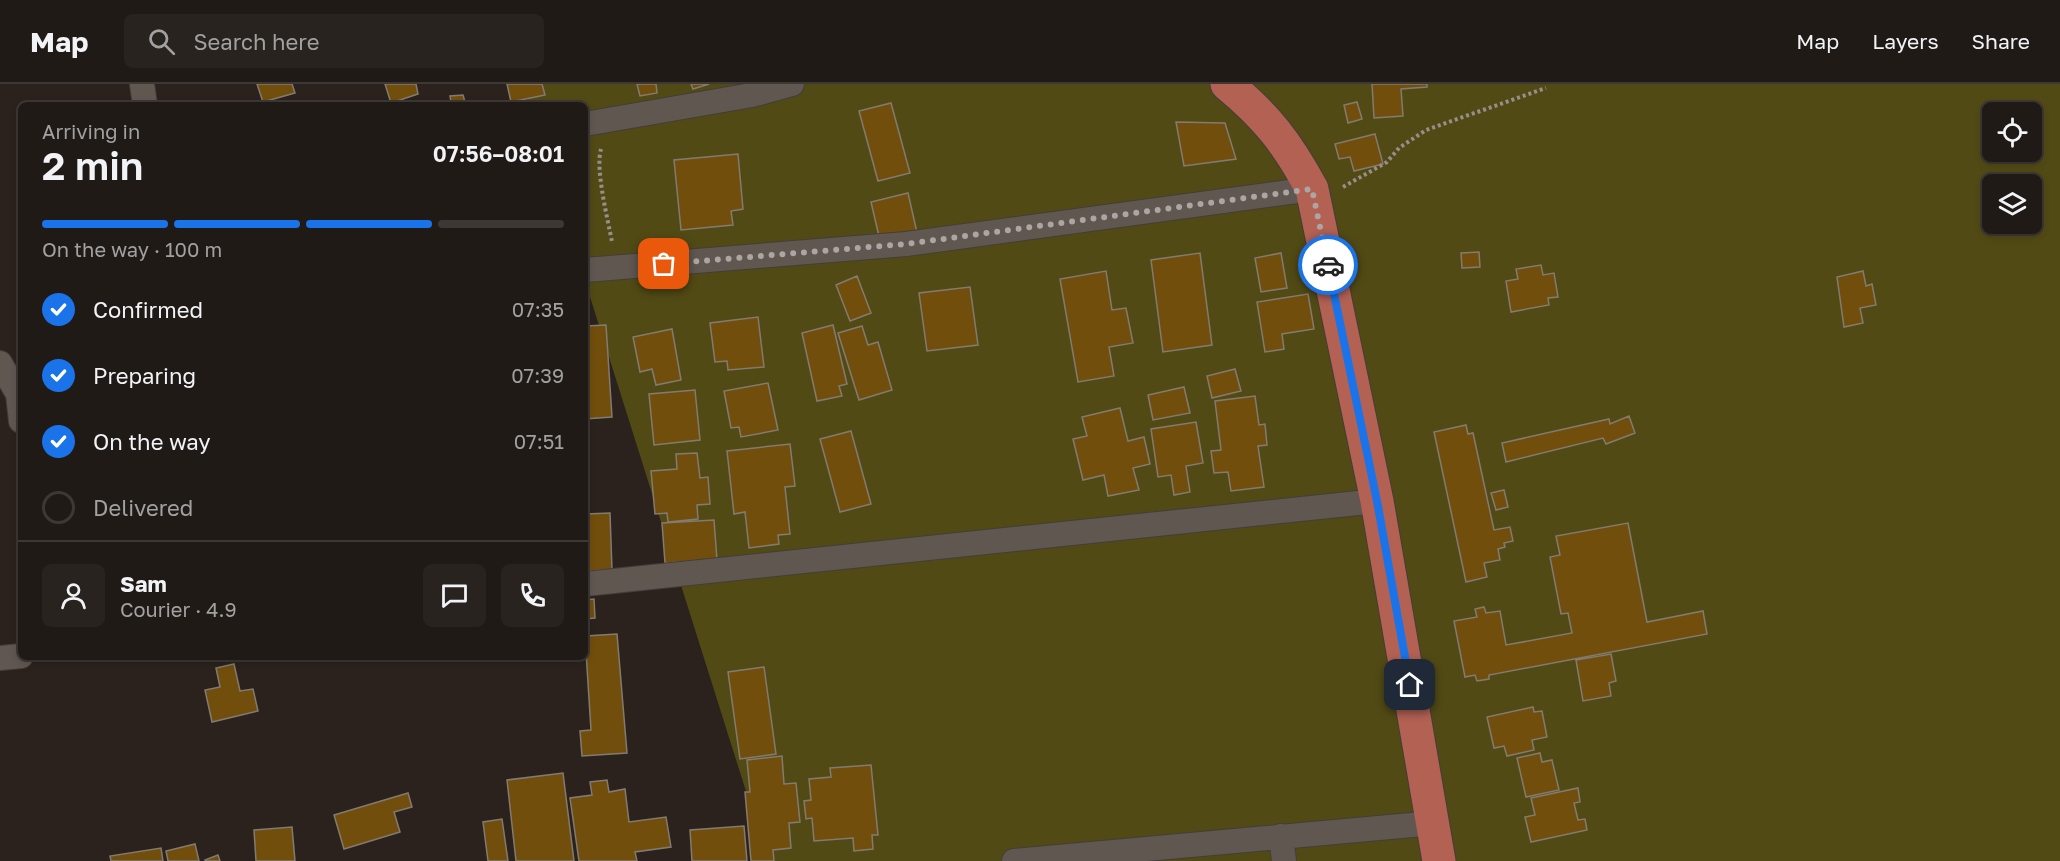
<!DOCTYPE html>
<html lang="en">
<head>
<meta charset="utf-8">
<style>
	:root { --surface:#201a16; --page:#28231f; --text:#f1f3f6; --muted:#a2a1a1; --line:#3d3835; --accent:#1a73e8 }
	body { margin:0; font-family:"Golos Text",sans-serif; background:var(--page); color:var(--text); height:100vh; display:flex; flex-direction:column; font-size:22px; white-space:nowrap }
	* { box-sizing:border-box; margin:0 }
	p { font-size:20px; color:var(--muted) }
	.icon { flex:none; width:33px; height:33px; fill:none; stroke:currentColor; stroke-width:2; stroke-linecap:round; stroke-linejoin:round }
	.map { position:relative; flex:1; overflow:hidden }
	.side { position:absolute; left:18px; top:18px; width:570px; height:558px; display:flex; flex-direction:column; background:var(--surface); border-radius:9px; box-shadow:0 3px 9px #0003,0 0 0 2px var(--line) }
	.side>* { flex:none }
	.buttons { position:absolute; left:1982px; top:18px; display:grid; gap:12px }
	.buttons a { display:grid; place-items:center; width:60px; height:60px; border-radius:9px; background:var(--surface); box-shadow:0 3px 9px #0003,0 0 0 2px var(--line); font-size:30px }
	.pin { position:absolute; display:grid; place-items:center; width:51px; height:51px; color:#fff; margin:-26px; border-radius:12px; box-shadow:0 3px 9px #0006 }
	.courier { position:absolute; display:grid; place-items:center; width:60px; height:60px; margin:-30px; border:4px solid #1a73e8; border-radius:50%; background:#fff; color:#222; box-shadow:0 2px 8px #0007 }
	.summary em { font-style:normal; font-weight:600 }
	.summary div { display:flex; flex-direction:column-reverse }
	.summary { display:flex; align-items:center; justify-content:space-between; height:102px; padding:0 24px }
	h1 { font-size:39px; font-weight:600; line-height:45px }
	.bar { display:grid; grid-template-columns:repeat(4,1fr); gap:9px 6px; align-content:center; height:72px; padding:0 24px }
	.bar i { height:8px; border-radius:4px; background:var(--line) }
	.bar .on { background:var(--accent) }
	.bar p { grid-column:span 4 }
	.line { display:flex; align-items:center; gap:15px; padding:0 24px; border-top:2px solid var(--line) }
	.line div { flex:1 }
	.round { display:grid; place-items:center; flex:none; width:63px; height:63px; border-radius:9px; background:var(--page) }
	ol { padding:0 24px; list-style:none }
	li { display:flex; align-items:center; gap:18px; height:66px }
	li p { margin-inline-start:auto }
	li .icon { padding:6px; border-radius:50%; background:var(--accent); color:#fff; stroke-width:4 }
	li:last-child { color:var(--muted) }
	li i { width:33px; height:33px; border:3px solid var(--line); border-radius:50% }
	header { display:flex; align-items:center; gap:36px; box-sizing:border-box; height:84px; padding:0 30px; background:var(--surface); border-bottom:2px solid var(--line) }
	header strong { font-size:28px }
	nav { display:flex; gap:33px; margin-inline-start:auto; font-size:21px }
	.search { width:420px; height:54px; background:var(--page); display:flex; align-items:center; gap:15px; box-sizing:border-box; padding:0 21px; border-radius:9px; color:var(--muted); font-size:22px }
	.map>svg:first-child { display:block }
	.green { fill:#524a15; fill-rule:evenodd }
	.building { fill:#724e0c; stroke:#827b72; stroke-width:1.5 }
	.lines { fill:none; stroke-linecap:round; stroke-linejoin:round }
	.minor-casing { stroke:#443d39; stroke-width:26 }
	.primary-casing { stroke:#443d39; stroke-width:35 }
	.path { stroke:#968f8b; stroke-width:4; stroke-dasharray:3 3; stroke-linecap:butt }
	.minor { stroke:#605751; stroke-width:24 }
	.primary { stroke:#b26153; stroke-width:33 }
	.done { stroke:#aca5a2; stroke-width:6; stroke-dasharray:0 10.8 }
	.route { stroke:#1a73e8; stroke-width:8 }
</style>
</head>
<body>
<header>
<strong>Map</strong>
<div class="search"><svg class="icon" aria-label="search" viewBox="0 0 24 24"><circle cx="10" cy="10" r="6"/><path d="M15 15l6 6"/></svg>Search here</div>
<nav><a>Map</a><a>Layers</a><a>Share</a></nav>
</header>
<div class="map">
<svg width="2060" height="777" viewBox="0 0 2060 777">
	<rect width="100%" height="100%" fill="#2b221d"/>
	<path class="green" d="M 523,0 L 2060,0 L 2060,777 L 768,777 L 585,197 L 585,21 L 529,21 ZM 1992,28 L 2031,28 L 2031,68 L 1992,68 ZM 1992,100 L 2031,100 L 2031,140 L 1992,140 Z"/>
	<path class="building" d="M 257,0 L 292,0 L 295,9 L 263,18 Z
		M 385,0 L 416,0 L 418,10 L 391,19 Z
		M 507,0 L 542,0 L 545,11 L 511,18 Z
		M 637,0 L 656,0 L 657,9 L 640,12 Z
		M 691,0 L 709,0 L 693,5 Z
		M 1372,0 L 1427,0 L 1427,3 L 1401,5 L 1403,32 L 1374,34 Z
		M 463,11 L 465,18 L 473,17 L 474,21 L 433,21 L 451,18 L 450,12 Z
		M 1357,18 L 1362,35 L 1348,39 L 1344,21 Z
		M 891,19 L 910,89 L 878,97 L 859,27 Z
		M 1176,38 L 1225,39 L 1236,75 L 1184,82 Z
		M 1375,50 L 1383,80 L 1354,87 L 1350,73 L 1339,75 L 1335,60 Z
		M 738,70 L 743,125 L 731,127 L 733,141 L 681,146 L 674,76 Z
		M 908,109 L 918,153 L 881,161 L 871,118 Z
		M 1479,168 L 1480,183 L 1462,184 L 1461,169 Z
		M 1200,169 L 1212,261 L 1163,268 L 1151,176 Z
		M 1281,169 L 1287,204 L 1261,208 L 1255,174 Z
		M 1541,181 L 1543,191 L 1554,189 L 1558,213 L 1548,214 L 1549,221 L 1511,228 L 1506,197 L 1518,195 L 1516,185 Z
		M 1106,187 L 1112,226 L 1126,224 L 1133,259 L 1109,263 L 1114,292 L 1078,298 L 1060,195 Z
		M 1863,187 L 1866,202 L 1872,200 L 1876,221 L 1860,224 L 1863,239 L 1844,243 L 1837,193 Z
		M 857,192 L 871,229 L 850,237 L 836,201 Z
		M 970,203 L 978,261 L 927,267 L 919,209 Z
		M 1308,210 L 1314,245 L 1282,250 L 1284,265 L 1265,268 L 1257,218 Z
		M 758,233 L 764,283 L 728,286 L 727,277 L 715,278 L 710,239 Z
		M 606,241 L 612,333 L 585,335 L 585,242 Z
		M 833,241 L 847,300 L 839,302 L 842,312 L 817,317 L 802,249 Z
		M 862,242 L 868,261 L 878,258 L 892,306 L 859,316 L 838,249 Z
		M 672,245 L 681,296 L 656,301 L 652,285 L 640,288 L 633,253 Z
		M 1235,285 L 1241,307 L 1212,314 L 1207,292 Z
		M 768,299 L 778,346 L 741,353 L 739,343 L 731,344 L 724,307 Z
		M 1184,303 L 1190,329 L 1153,336 L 1148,311 Z
		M 695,306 L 700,356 L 654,361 L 649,310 Z
		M 1255,312 L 1259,341 L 1265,340 L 1267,361 L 1258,362 L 1264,403 L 1231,407 L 1228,388 L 1214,389 L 1211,367 L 1221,366 L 1215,317 Z
		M 1120,324 L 1128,357 L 1144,353 L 1150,380 L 1133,384 L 1139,406 L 1108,412 L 1104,391 L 1083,396 L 1073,355 L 1087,352 L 1082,333 Z
		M 1629,332 L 1635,349 L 1606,360 L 1603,354 L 1506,378 L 1502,359 L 1609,335 L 1610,340 Z
		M 1196,338 L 1203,379 L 1186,382 L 1190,408 L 1174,411 L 1171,391 L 1158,393 L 1151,345 Z
		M 1466,341 L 1468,350 L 1473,349 L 1494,446 L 1510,443 L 1513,457 L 1504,459 L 1505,463 L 1498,465 L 1500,476 L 1484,479 L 1487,493 L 1466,498 L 1434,348 Z
		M 851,347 L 871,420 L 840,428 L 820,355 Z
		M 790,360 L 795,402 L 785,403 L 790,450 L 778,451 L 779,460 L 749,464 L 745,428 L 734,430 L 727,367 Z
		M 697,369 L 700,394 L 708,393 L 710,420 L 697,421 L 698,435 L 668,438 L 667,429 L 655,430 L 651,387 L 677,385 L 676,370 Z
		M 1504,406 L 1508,423 L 1496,426 L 1491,409 Z
		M 610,429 L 612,486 L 585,487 L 585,430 Z
		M 714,436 L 717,476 L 665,479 L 662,439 Z
		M 1628,439 L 1647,538 L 1703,527 L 1707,550 L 1489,591 L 1489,595 L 1477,597 L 1475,591 L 1465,593 L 1454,537 L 1477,533 L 1475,525 L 1484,523 L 1486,529 L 1500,527 L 1506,561 L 1572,549 L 1568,529 L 1561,530 L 1550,473 L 1560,471 L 1556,452 Z
		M 594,515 L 595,534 L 585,535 L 585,516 Z
		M 617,550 L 627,669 L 582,672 L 580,647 L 591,646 L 585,552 Z
		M 1611,570 L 1616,597 L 1609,599 L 1611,612 L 1583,617 L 1576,576 Z
		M 234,580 L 240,607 L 253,605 L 258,627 L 212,638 L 205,606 L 220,603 L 216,584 Z
		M 764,583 L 776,670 L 740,675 L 728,588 Z
		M 1533,623 L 1534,628 L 1542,627 L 1547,653 L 1532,656 L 1534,666 L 1507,672 L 1504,662 L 1494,664 L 1487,633 Z
		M 1540,669 L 1542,678 L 1552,676 L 1559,706 L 1526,713 L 1517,674 Z
		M 782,672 L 784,700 L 796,699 L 800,738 L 789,739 L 791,764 L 773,766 L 774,777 L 751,777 L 745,708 L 750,708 L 747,676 Z
		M 871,681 L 878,751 L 872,751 L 873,765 L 854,767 L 853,754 L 814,757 L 812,734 L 806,735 L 804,717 L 811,716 L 809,695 L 831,693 L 830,684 Z
		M 563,689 L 574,777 L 516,777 L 507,696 Z
		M 607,696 L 609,708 L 625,705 L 629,738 L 666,733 L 671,763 L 635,768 L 637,777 L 579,777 L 570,714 L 592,711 L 590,698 Z
		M 1578,704 L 1580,718 L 1574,719 L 1578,736 L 1585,735 L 1587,746 L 1531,758 L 1525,733 L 1535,731 L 1531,714 Z
		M 408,709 L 412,723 L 394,728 L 400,748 L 344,765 L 334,731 Z
		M 502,735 L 508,777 L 488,777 L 483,738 Z
		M 744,742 L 747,777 L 692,777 L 690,746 Z
		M 292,743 L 295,777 L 256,777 L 254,746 Z
		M 195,760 L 199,777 L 168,777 L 166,767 Z
		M 161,764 L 163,777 L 111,777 L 110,772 Z
		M 218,771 L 220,777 L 206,777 L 205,776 Z"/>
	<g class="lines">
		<g class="minor-casing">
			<path id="minor" d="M 142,0 L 145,21
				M 585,40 L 752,11 L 792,0
				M 585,186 L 906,160 L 1312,105
				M 0,279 L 18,310 L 21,337
				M 585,500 L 1377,417
				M 0,574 L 21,572
				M 1281,752 L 1284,777
				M 1014,777 L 1434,739"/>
		</g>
		<g class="primary-casing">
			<path id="primary" d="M 1227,0 C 1268,34 1287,59 1312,105 L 1377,417 L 1439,777"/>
		</g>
		<path class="path" d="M 601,65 C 595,85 608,136 612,158
			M 1343,103 L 1387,78 L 1399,64 L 1426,46 L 1546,4"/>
		<use href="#minor" class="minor"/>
		<use href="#primary" class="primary"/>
	</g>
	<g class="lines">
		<path class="done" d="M 664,180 L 906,160 L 1312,105 L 1328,181"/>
		<path class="route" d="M 1328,181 L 1377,417 L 1410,601"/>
	</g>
</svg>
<div class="buttons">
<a><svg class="icon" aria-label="locate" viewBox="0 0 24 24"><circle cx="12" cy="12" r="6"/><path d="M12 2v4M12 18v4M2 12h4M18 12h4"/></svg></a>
<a><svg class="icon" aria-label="layers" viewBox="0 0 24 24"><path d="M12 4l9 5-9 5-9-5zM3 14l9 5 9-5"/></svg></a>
</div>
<div class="pin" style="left:664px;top:180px;background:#ea580c"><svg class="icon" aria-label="bag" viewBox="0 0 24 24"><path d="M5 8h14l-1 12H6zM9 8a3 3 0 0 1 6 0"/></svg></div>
<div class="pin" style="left:1410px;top:601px;background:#1f2937"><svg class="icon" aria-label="home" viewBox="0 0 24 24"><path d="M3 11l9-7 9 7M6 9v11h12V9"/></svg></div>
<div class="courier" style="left:1328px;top:181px"><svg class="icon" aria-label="car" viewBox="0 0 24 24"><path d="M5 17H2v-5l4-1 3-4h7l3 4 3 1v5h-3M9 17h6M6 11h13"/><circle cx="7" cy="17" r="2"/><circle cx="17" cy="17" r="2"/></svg></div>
<section class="side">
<div class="summary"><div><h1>2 min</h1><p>Arriving in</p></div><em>07:56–08:01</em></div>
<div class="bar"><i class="on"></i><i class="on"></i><i class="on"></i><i></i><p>On the way · 100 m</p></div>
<ol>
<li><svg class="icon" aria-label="check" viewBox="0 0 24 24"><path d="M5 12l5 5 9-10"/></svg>Confirmed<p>07:35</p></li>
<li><svg class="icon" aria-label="check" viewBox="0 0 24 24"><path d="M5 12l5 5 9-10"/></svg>Preparing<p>07:39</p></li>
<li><svg class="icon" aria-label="check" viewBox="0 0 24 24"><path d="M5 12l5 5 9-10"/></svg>On the way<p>07:51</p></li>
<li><i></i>Delivered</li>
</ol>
<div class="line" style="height:108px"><a class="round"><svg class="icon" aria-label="person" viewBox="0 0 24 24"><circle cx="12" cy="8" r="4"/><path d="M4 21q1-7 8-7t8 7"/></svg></a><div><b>Sam</b><p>Courier · 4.9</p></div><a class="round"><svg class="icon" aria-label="chat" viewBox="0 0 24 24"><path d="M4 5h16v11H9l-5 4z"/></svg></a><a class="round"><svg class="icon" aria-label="phone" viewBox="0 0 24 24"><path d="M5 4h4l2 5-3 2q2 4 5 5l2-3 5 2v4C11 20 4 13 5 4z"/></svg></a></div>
</section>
</div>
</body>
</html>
